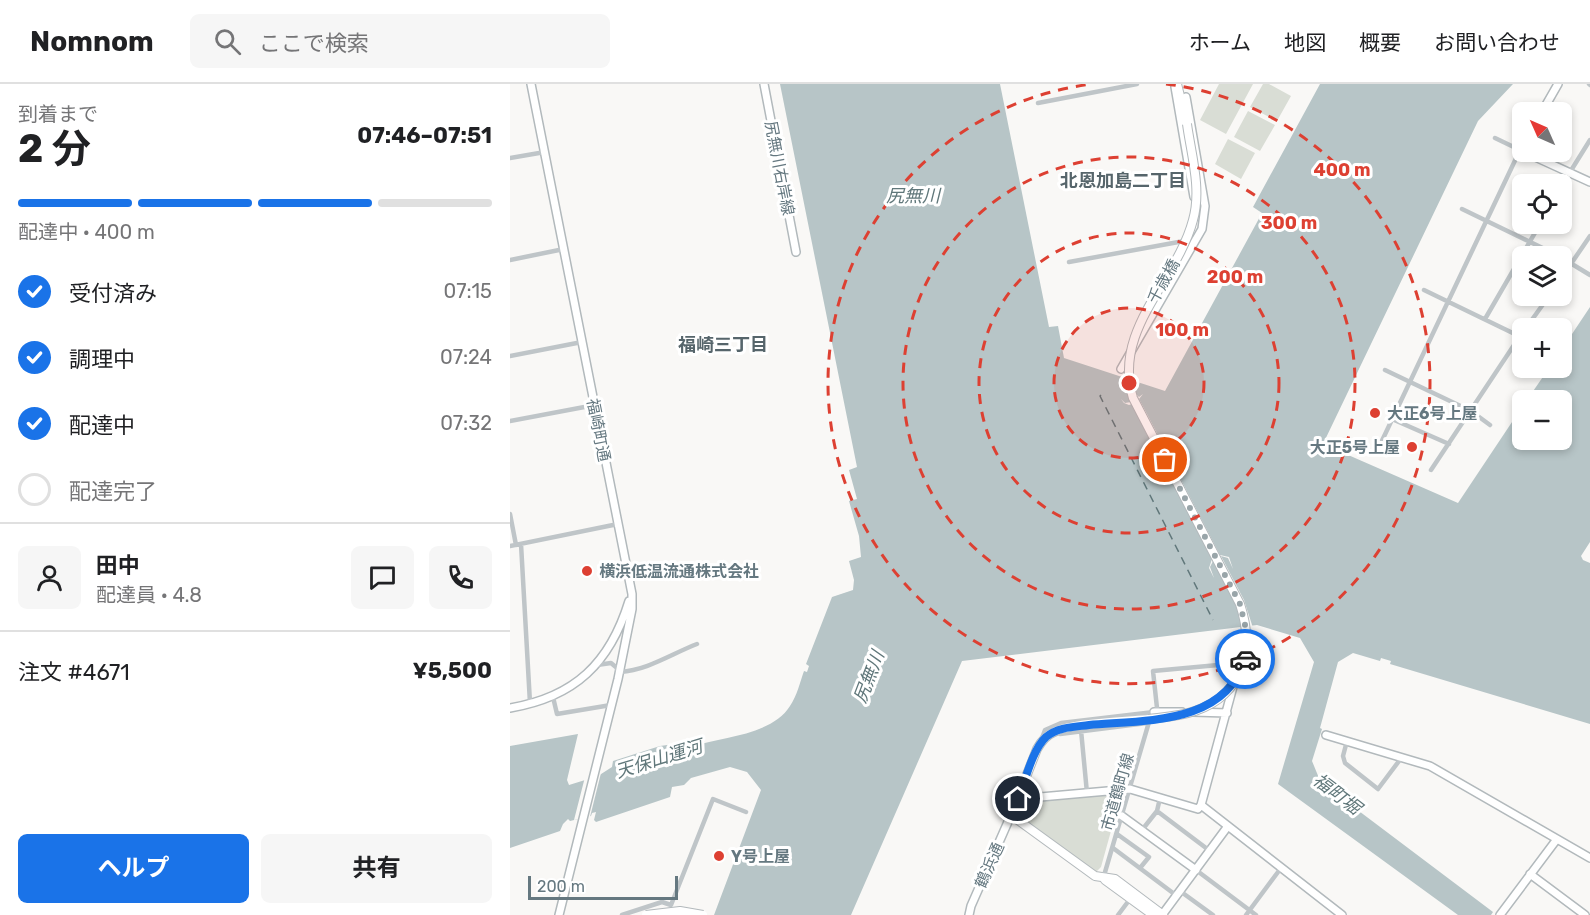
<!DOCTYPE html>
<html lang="ja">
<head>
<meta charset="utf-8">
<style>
	:root { --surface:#fff; --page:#f6f6f6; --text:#202124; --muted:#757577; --line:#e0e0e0; --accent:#1a73e8 }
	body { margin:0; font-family:Rubik,"Noto Sans JP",sans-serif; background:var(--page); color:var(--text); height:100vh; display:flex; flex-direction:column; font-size:22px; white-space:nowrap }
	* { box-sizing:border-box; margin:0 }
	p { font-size:20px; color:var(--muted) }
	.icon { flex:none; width:33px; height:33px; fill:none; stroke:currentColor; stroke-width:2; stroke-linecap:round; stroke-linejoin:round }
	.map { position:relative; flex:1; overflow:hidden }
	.side { display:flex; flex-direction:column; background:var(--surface); width:510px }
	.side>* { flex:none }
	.needle { width:39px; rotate:315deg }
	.buttons { position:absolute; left:1002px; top:18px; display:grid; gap:12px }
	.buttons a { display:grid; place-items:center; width:60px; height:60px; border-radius:9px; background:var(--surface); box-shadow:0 3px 9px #0003; font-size:30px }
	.scale { position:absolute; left:18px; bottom:15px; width:150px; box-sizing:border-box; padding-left:6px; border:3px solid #657880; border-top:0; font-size:16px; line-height:21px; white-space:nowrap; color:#657880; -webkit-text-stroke:4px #fff; paint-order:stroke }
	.pin { position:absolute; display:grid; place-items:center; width:51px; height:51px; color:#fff; margin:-26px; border:3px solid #fff; border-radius:50%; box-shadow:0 2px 6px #0007 }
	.courier { position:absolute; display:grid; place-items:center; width:60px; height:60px; margin:-30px; border:4px solid #1a73e8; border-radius:50%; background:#fff; color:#222; box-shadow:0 2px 8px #0007 }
	.headline em { font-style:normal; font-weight:700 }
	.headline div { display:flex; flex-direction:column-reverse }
	.headline { display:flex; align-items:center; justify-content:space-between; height:102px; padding:0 18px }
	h1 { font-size:39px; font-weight:700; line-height:45px }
	.bar { display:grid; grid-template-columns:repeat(4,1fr); gap:9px 6px; align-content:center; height:72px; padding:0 18px }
	.bar i { height:8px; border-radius:4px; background:var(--line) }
	.bar .selected { background:var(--accent) }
	.bar p { grid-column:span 4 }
	.line { display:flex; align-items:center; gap:15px; padding:0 18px; border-top:2px solid var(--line) }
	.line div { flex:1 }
	.round { display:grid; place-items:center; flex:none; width:63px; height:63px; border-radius:9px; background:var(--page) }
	ol { padding:0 18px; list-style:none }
	li { display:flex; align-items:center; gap:18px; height:66px }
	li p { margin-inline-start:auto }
	li .icon { padding:6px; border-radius:50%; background:var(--accent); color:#fff; stroke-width:4 }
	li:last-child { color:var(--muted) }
	li i { width:33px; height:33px; border:3px solid var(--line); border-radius:50% }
	.action { display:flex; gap:12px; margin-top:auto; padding:12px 18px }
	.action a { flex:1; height:69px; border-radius:9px; background:var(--accent); color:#fff; font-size:24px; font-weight:700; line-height:69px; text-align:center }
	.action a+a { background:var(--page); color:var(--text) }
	header { display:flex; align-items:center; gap:36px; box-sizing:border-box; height:84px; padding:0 30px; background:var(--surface); border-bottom:2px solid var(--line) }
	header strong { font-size:28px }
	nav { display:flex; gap:33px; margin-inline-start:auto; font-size:21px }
	.search { width:420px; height:54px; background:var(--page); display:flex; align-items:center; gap:15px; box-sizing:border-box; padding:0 21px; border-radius:9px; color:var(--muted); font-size:22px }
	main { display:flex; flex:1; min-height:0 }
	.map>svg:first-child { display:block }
	.green { fill:#d9ddd5 }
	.water { fill:#b7c5c7 }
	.pier { fill:#f9f8f6 }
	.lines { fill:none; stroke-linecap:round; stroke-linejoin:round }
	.ferry { stroke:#60777a; stroke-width:1.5; stroke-dasharray:8 6; stroke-linecap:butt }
	.secondary-casing { stroke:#b2b9bc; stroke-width:10 }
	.primary-casing { stroke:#b3b9bc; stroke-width:10 }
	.street { stroke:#bfc5c8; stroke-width:4.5 }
	.secondary { stroke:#fff; stroke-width:7 }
	.primary { stroke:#fff; stroke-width:8 }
	.primary-bridge-casing { stroke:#b3b9bc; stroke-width:10; stroke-linecap:butt }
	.primary-bridge { stroke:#fff; stroke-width:8 }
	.done { stroke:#99a5a9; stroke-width:6; stroke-dasharray:0 10.8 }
	.route { stroke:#1a73e8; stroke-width:8 }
	.ring { fill:none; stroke:#dd4032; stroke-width:3; stroke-dasharray:10 8 }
	.poi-dot { fill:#dd4032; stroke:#fff; stroke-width:2 }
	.labels { text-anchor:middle; stroke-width:6; stroke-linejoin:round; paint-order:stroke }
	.street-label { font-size:16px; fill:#657880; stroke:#fff }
	.poi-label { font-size:16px; font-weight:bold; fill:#657880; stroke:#fff; text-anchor:start }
	.neighbourhood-label { font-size:18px; font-weight:bold; fill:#56656b; stroke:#fff }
	.water-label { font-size:18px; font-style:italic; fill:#60777a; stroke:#fff }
	.centre { fill:#dd4032; stroke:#fff; stroke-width:3 }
	.ring-label { font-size:18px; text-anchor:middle; font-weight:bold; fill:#dd4032; stroke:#fff; stroke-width:6; stroke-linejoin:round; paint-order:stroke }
</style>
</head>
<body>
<header>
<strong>Nomnom</strong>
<div class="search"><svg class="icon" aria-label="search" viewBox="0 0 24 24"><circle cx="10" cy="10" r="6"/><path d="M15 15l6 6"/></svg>ここで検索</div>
<nav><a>ホーム</a><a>地図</a><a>概要</a><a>お問い合わせ</a></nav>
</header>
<main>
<section class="side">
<div class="headline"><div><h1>2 分</h1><p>到着まで</p></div><em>07:46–07:51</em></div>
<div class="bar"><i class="selected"></i><i class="selected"></i><i class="selected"></i><i></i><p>配達中 · 400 m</p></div>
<ol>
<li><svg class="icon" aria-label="check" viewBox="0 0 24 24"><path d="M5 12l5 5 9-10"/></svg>受付済み<p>07:15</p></li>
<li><svg class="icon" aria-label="check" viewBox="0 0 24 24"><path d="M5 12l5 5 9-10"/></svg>調理中<p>07:24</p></li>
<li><svg class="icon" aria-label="check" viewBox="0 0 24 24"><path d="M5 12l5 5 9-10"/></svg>配達中<p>07:32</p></li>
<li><i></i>配達完了</li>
</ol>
<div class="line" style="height:108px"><a class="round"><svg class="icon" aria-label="person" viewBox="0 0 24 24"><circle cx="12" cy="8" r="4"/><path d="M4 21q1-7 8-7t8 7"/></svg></a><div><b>田中</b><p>配達員 · 4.8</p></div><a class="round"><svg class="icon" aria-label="chat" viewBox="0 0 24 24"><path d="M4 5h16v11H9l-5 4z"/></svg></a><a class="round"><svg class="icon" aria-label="phone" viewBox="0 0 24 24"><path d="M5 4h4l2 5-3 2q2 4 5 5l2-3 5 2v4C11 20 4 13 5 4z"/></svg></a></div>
<div class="line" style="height:78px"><div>注文 #4671</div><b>¥5,500</b></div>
<div class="action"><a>ヘルプ</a><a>共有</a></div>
</section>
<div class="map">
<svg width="1080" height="831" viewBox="0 0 1080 831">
	<rect width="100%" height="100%" fill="#f9f8f6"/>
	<path class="green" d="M 709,0 L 743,0 L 716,50 L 690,36 Z
		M 753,0 L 759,0 L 781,12 L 767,37 L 740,23 Z
		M 738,27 L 765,41 L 750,67 L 724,53 Z
		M 718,55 L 745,69 L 731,95 L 705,80 Z
		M 610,709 L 611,711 L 591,783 L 586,788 L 514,735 L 509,729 L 513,721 L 516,718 Z"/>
	<path class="water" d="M 270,0 L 490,0 L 539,243 L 548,242 L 554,274 L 655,307 L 752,129 L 743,123 L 810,0 L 1003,0 L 968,37 L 813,360 L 948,419 L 1012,323 L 1012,356 L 1052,356 L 1052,316 L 1017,316 L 1039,284 L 1052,284 L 1052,265 L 1080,223 L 1080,458 L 1071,472 L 1073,476 L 1080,479 L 1080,640 L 880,580 L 881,577 L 871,574 L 870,577 L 843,569 L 828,578 L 810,644 L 812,645 L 802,677 L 811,699 L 809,703 L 823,711 L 825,709 L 983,828 L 981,831 L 948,831 L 768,700 L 804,578 L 790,554 L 747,541 L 452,577 L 341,831 L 204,831 L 251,706 L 237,688 L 220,683 L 181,694 L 174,701 L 162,703 L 160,713 L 86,738 L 84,736 L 86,728 L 82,729 L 81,732 L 60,737 L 58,735 L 53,740 L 50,747 L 0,764 L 0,662 L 68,650 L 57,696 L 59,701 L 88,692 L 102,683 L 103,677 L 150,662 L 179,658 L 183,659 L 183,662 C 212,653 262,651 280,622 C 287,612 290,598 294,587 L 297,588 L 299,582 L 296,580 L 322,513 L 343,506 L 344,496 L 339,477 L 351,473 L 349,452 L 339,417 L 347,415 L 339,386 L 347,383 Z"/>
	<path class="pier" d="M 615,291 L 622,293 L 625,309 L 629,313 L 633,310 L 629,315 L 637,330 L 710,471 L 719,473 L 723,485 L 718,474 L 711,472 L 734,516 L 743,544 L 733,545 L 726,521 L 703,477 L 700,483 L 704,494 L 699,484 L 702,475 L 622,320 L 619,321 L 614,319 L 611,315 L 615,319 L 621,318 Z
		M 91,689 L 80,733 L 64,736 L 75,693 Z"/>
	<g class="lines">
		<path class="ferry" d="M 591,311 L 590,312 L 703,536"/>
		<g class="secondary-casing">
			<path id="secondary" d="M 21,0 L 122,510 L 122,525 L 108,595 L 49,831
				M 254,0 L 286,168
				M 665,3 L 684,113
				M 1032,28 L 1048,0
				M 1012,62 L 1010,66 L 1080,98
				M 611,285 L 692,145 L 695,122 L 676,13
				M 724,599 L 691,721 L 832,831
				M 0,624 C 65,613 100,579 119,517
				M 644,628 L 672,628
				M 683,628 L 717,629
				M 816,651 L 920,682 L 1080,774
				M 508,715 L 620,705 L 688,725 L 691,721
				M 612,732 L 686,786
				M 1020,790 L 1075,831
				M 459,831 L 461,822 L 501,731
				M 652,831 L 718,742
				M 990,831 L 1047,755"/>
		</g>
		<g class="primary-casing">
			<path id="primary" d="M 667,0 L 677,40
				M 639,635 C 617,637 561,639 544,648 C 536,651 531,658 527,665 L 501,731 L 585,792 L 605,795 L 653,831
				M 595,796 L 643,831"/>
		</g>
		<path class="street" d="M 1079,0 L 1080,1
			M 528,19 L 627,0
			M 0,74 L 35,68
			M 1052,101 L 1080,56
			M 952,125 L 1049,172
			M 1052,174 L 1080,191
			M 0,176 L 54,165
			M 559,178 L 685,155
			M 1052,193 L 1080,152
			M 914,206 L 1011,253
			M 975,235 L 1030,140
			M 1016,244 L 1039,212
			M 0,272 L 72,258
			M 875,286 L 961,327 L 980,341
			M 882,335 L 939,360
			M 0,337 L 85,321
			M 869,363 L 1010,66 L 985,54
			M 921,386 L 1012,249
			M 0,430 L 6,461
			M 11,460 L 20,619
			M 0,462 L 108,440
			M 87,581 L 101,579 L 107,584 L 108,589
			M 110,588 C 138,586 161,570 187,560
			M 43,613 L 47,630 L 101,621
			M 571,646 L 577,709
			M 550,650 L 637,639
			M 532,654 L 535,646 L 551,639 L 644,628
			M 837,657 L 833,672 L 835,679 L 868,705 L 892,673
			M 647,727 L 700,767
			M 632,746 L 647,727 L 650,714
			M 607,750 L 639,773 L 630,784
			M 603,764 L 667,812
			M 686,786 L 746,831
			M 593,795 L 639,638 L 647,624 L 643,587 L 730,579
			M 670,807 L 703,831
			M 112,831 L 152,818 L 161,821 L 203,715 L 236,728
			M 608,831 L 620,815
			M 736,831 L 771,784"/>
		<use href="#secondary" class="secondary"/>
		<use href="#primary" class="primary"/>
		<g class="primary-bridge-casing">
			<path id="primary-bridge" d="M 639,635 C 655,633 670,632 685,627 C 734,610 745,565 730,520 L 623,314 C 602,245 667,197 683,136 C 692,105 681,70 677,40
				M 136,831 L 170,827 L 193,831"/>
		</g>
		<use href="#primary-bridge" class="primary-bridge"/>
	</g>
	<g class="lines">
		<path class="done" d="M 655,376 L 730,520 L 737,549 L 735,575"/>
		<path class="route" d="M 508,715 C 515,698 522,666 536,653 C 548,643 564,643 579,641 C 635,636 715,641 735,575"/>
	</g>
	<circle cx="619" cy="299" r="75" fill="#dd4032" fill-opacity=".12"/>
	<g class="ring">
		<circle cx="619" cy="299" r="75"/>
		<circle cx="619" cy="299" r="150"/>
		<circle cx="619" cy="299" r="226"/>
		<path d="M656 0A301 301 0 1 1 582 0"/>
	</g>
	<g class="poi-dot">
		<circle cx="865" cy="329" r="6"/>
		<circle cx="902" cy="363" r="6"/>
		<circle cx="77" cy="487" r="6"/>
		<circle cx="209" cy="772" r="6"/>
	</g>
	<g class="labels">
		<g class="street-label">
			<text transform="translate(270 84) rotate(79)" y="6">尻無川右岸線</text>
			<text transform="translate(653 197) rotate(-61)" y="6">千歳橋</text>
			<text transform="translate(89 346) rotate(79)" y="6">福崎町通</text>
			<text transform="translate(607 708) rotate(-74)" y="6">市道鶴町線</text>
			<text transform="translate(479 781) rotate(-66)" y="6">鶴浜通</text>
		</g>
		<g class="poi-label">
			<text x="877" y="335">大正6号上屋</text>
			<text x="890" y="369" text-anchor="end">大正5号上屋</text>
			<text x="89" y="493">横浜低温流通株式会社</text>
			<text x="221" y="778">Y号上屋</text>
		</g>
		<g class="neighbourhood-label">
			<text x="613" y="103">北恩加島二丁目</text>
			<text x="213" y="267">福崎三丁目</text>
		</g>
		<g class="water-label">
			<text x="403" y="118">尻無川</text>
			<text transform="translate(359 593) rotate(-69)" y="6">尻無川</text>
			<text transform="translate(149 675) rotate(-17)" y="6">天保山運河</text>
			<text transform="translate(827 710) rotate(37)" y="6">福町堀</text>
		</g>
	</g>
	<circle cx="619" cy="299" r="9" class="centre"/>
	<g class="ring-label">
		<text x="832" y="92">400 m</text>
		<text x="779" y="145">300 m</text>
		<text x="725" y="199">200 m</text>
		<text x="672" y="252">100 m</text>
	</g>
</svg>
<div class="buttons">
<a><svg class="needle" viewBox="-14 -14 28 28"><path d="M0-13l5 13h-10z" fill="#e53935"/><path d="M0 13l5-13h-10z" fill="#757577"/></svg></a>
<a><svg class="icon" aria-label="locate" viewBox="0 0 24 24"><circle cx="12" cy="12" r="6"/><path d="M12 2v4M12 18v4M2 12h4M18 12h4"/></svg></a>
<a><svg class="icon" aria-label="layers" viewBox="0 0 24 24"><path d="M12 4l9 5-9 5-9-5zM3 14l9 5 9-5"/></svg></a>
<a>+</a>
<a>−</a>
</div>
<div class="scale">200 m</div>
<div class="pin" style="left:655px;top:376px;background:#ea580c"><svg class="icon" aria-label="bag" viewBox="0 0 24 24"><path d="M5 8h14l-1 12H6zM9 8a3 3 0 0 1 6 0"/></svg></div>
<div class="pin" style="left:508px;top:715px;background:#1f2937"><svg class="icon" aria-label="home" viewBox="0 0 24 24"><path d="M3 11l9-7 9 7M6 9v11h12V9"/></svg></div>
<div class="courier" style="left:735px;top:575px"><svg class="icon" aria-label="car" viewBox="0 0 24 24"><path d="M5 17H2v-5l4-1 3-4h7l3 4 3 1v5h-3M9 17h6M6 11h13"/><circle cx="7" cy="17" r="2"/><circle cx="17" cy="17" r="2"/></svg></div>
</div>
</main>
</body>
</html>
